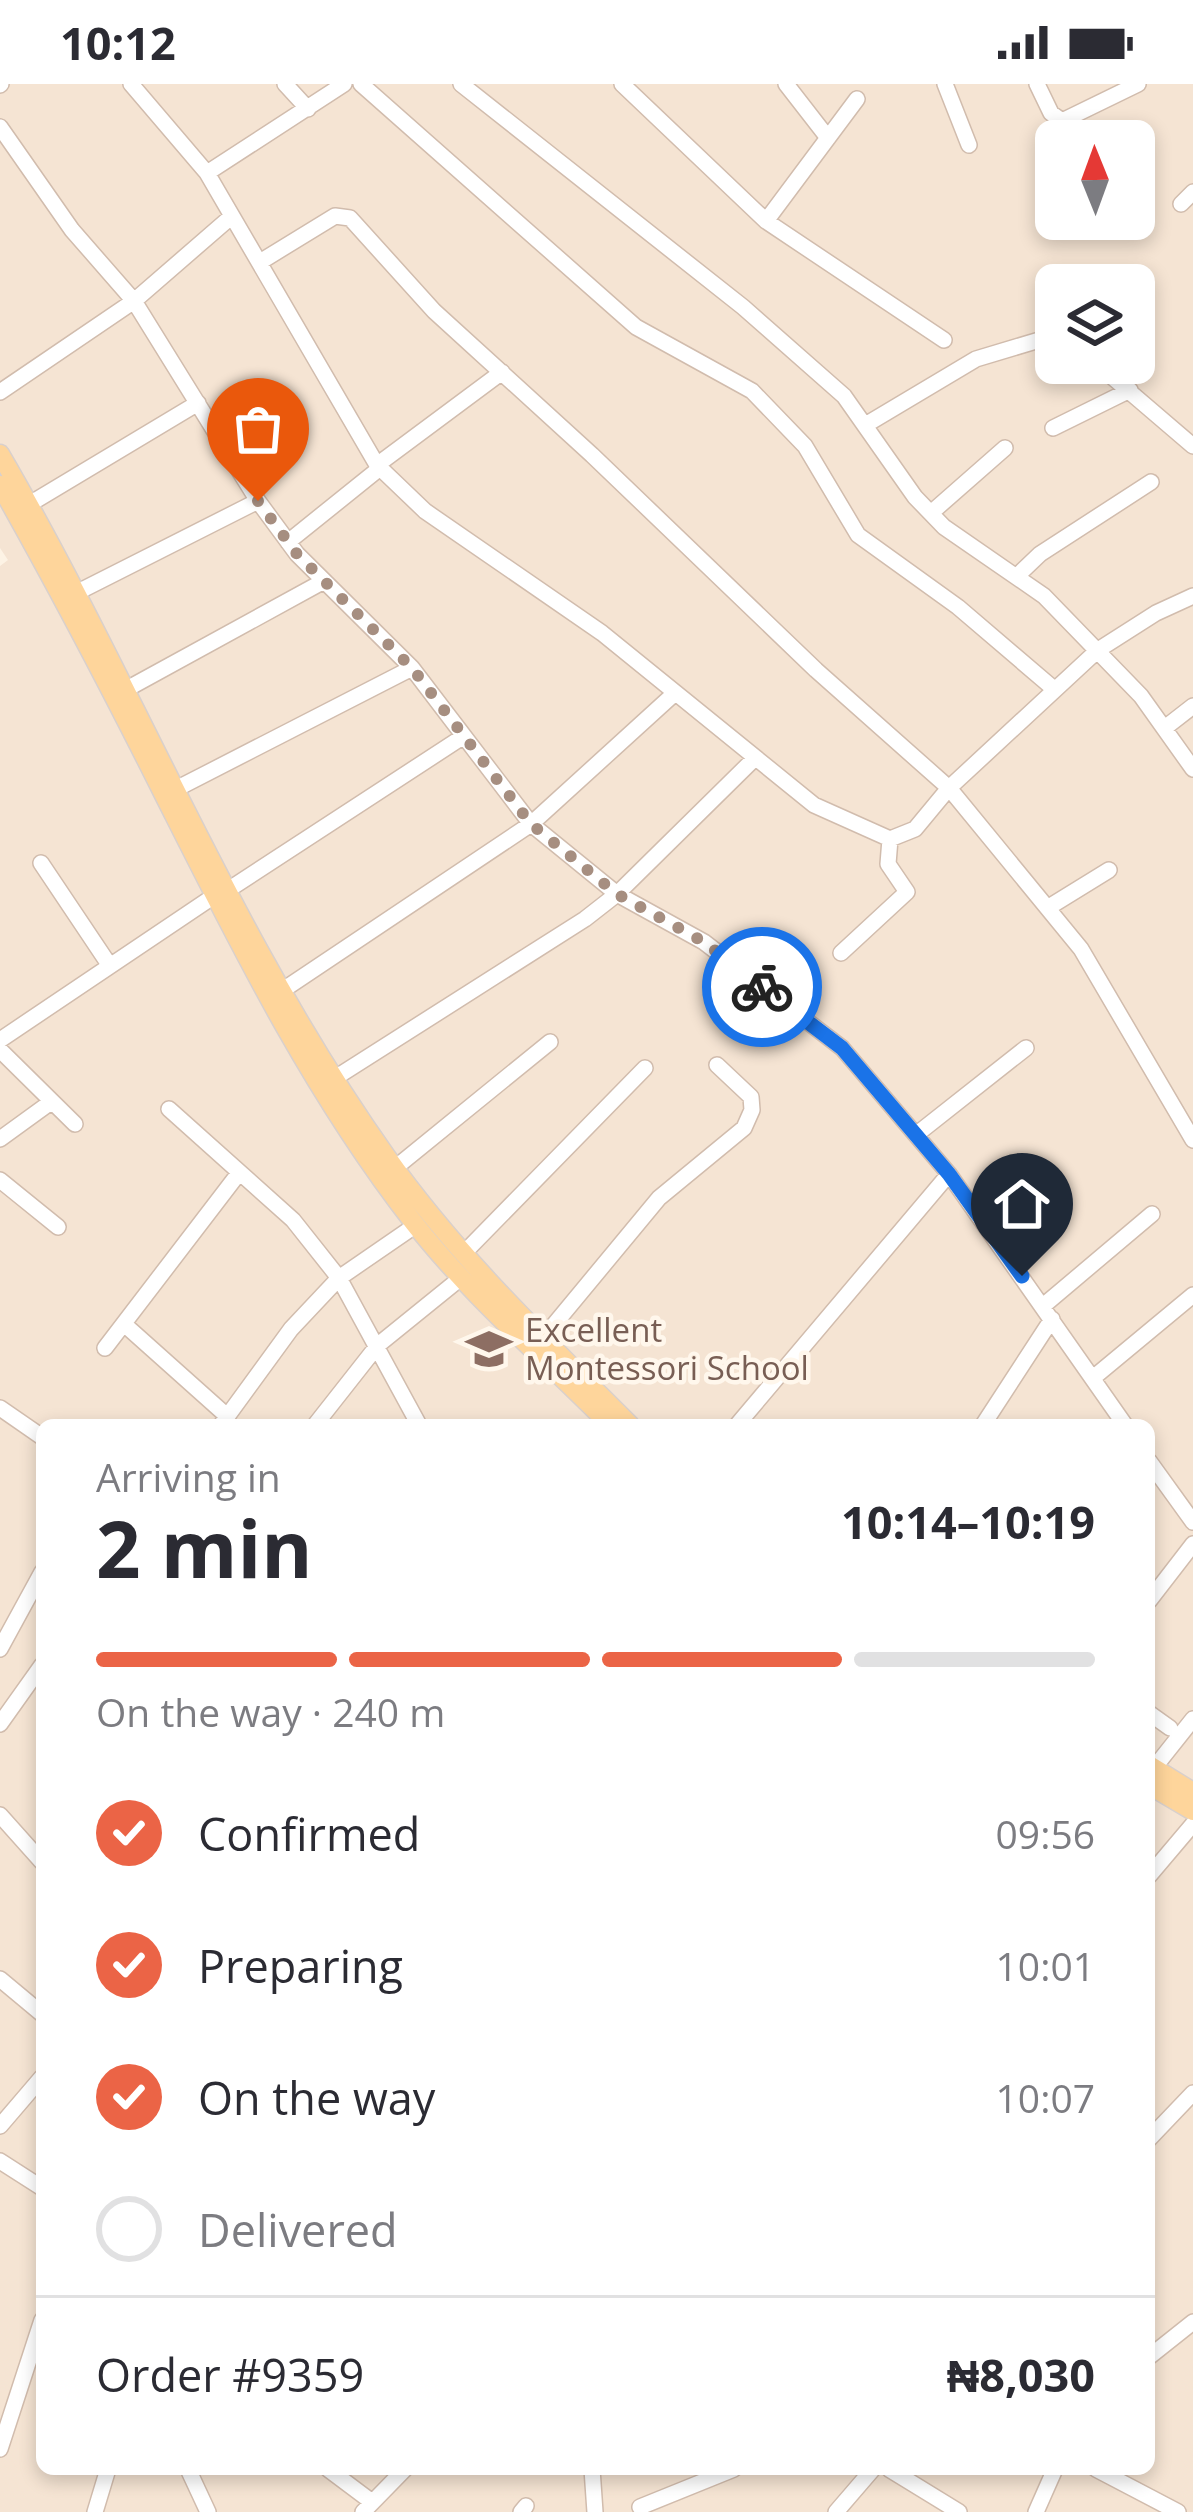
<!DOCTYPE html>
<html lang="en">
<head>
<meta charset="utf-8">
<style>
	:root { --surface:#fff; --page:#f7f7f7; --text:#2b2b33; --muted:#7c7c81; --line:#e1e1e2; --accent:#eb6446 }
	body { margin:0; font-family:"Open Sans",sans-serif; background:var(--page); color:var(--text); height:100vh; display:flex; flex-direction:column; font-size:45px; white-space:nowrap }
	* { box-sizing:border-box; margin:0 }
	p { font-size:39px; color:var(--muted) }
	.icon { flex:none; width:66px; height:66px; fill:none; stroke:currentColor; stroke-width:2; stroke-linecap:round; stroke-linejoin:round }
	.map { position:relative; flex:1; overflow:hidden }
	.panel { position:absolute; left:36px; top:1335px; width:1119px; height:1056px; display:flex; flex-direction:column; background:var(--surface); border-radius:18px; box-shadow:0 6px 18px #0003 }
	.panel>* { flex:none }
	.needle { width:78px; rotate:359deg }
	.tools { position:absolute; left:1035px; top:36px; display:grid; gap:24px }
	.tools a { display:grid; place-items:center; width:120px; height:120px; border-radius:18px; background:var(--surface); box-shadow:0 6px 18px #0003; font-size:60px }
	.pin { position:absolute; display:grid; place-items:center; width:102px; height:102px; color:#fff; margin:-123px -51px; border-radius:50% 50% 50% 0; rotate:-45deg; box-shadow:0 0 12px #0007 }
	.pin .icon { rotate:45deg }
	.courier { position:absolute; display:grid; place-items:center; width:120px; height:120px; margin:-60px; border:9px solid #1a73e8; border-radius:50%; background:#fff; color:#222; box-shadow:0 3px 15px #0007 }
	.overview em { font-style:normal; font-weight:700 }
	.overview div { display:flex; flex-direction:column-reverse }
	.overview { display:flex; align-items:center; justify-content:space-between; height:204px; padding:0 60px }
	h1 { font-size:78px; font-weight:700; line-height:90px }
	.bar { display:grid; grid-template-columns:repeat(4,1fr); gap:18px 12px; align-content:center; height:144px; padding:0 60px }
	.bar i { height:15px; border-radius:9px; background:var(--line) }
	.bar .current { background:var(--accent) }
	.bar p { grid-column:span 4 }
	.line { display:flex; align-items:center; gap:30px; padding:0 60px; border-top:3px solid var(--line) }
	.line div { flex:1 }
	ol { padding:0 60px; list-style:none }
	li { display:flex; align-items:center; gap:36px; height:132px }
	li p { margin-inline-start:auto }
	li .icon { padding:12px; border-radius:50%; background:var(--accent); color:#fff; stroke-width:4 }
	li:last-child { color:var(--muted) }
	li i { width:66px; height:66px; border:6px solid var(--line); border-radius:50% }
	.status { display:flex; justify-content:space-between; align-items:center; height:84px; padding:0 60px; background:var(--surface); direction:ltr }
	.status svg { height:33px; fill:currentColor }
	.map>svg:first-child { display:block }
	.residential { fill:#f5e4d3; fill-rule:evenodd }
	.lines { fill:none; stroke-linecap:round; stroke-linejoin:round }
	.minor-casing { stroke:#d1bcad; stroke-width:18 }
	.major-casing { stroke:#d9d0cc; stroke-width:21 }
	.minor { stroke:#fff; stroke-width:15 }
	.major { stroke:#fed59b; stroke-width:18 }
	.done { stroke:#a68e80; stroke-width:12; stroke-dasharray:0 21.6 }
	.route { stroke:#1a73e8; stroke-width:15 }
	.labels { text-anchor:middle; stroke-width:9; stroke-linejoin:round; paint-order:stroke }
	.education-label { font-size:33px; fill:#785e54; stroke:#fff7ec; text-anchor:start }
</style>
</head>
<body>
<div class="status"><b>10:12</b><svg viewBox="0 0 49 12"><path d="M0 12V9h3v3zM5 12V6h3v6zM10 12V3h3v9zM15 12V0h3v12zM26 1h20v11H26zM47 4h2v5h-2z"/></svg></div>
<div class="map">
<svg width="1193" height="2428" viewBox="0 0 1193 2428">
	<rect width="100%" height="100%" fill="#fdf3e5"/>
	<path class="residential" d="M 0,0 L 1193,0 L 1193,2428 L 0,2428 L 0,482 L 8,476 L 0,464 ZM 1056,57 L 1134,57 L 1134,135 L 1056,135 ZM 1056,201 L 1134,201 L 1134,279 L 1056,279 ZM 42,1341 L 1149,1341 L 1149,2385 L 42,2385 Z"/>
	<g class="lines">
		<g class="minor-casing">
			<path id="minor" d="M 131,0 L 207,89 L 377,381 L 425,427 L 602,549 L 814,721 L 890,755 L 915,745 L 949,704 L 1098,566 L 1156,529 L 1193,512
				M 285,0 L 308,25
				M 361,0 L 636,243 L 752,307 L 805,362 L 858,451 L 958,523 L 1054,605
				M 461,0 L 743,223 L 844,312 L 915,413 L 944,443 L 1044,512 L 1141,612 L 1193,685
				M 622,0 L 766,137 L 944,256
				M 786,0 L 828,54
				M 945,0 L 969,61
				M 1037,0 L 1051,29 L 1062,37 L 1138,0
				M 0,1 L 1,0
				M 0,43 L 72,146 L 134,217 L 258,417 L 297,470 L 412,584 L 531,740 L 617,810 L 704,858 L 842,964 L 949,1090 L 1125,1341
				M 207,89 L 344,0
				M 1181,120 L 1193,108
				M 766,137 L 857,15
				M 260,178 L 335,132 L 350,134 L 434,227 L 592,371 L 816,586 L 949,704 L 1081,865 L 1193,1056
				M 1096,279 L 1193,362
				M 0,308 L 134,217 L 232,132
				M 867,340 L 976,275 L 1056,251
				M 1053,344 L 1130,306
				M 377,381 L 502,288
				M 28,421 L 198,319
				M 931,429 L 1005,364
				M 288,458 L 380,384
				M 1018,491 L 1040,470 L 1151,398
				M 76,509 L 258,417
				M 125,606 L 324,497
				M 1166,643 L 1193,622
				M 176,705 L 412,584
				M 41,779 L 110,882
				M 228,806 L 464,652
				M 1049,823 L 1109,786
				M 841,869 L 907,808 L 888,780 L 890,755
				M 283,906 L 531,740 L 675,609
				M 0,956 L 214,812
				M 0,966 L 75,1040
				M 335,994 L 585,835 L 617,810 L 754,675
				M 169,1025 L 293,1136 L 339,1194 L 291,1245 L 221,1341
				M 917,1050 L 1026,964
				M 0,1055 L 51,1018
				M 395,1084 L 550,958
				M 0,1096 L 58,1143
				M 416,1141 L 339,1194 L 419,1341
				M 463,1170 L 645,984
				M 1043,1222 L 1152,1130
				M 124,1240 L 227,1332
				M 543,1254 L 659,1114 L 744,1044 L 752,1026 L 751,1013 L 717,981
				M 105,1264 L 239,1089
				M 1093,1294 L 1193,1211
				M 0,1324 L 42,1353
				M 315,1341 L 378,1261 L 462,1193
				M 737,1341 L 949,1090
				M 983,1341 L 1052,1235
				M 1149,1377 L 1193,1438
				M 1149,1517 L 1193,1460
				M 0,1565 L 42,1488
				M 1149,1629 L 1170,1644
				M 0,1640 L 42,1581
				M 1154,1684 L 1193,1635
				M 0,1731 L 42,1778
				M 1149,1792 L 1193,1740
				M 0,1895 L 42,1930
				M 0,2042 L 42,1993
				M 1149,2055 L 1193,2009
				M 0,2077 L 42,2104
				M 1149,2273 L 1193,2238
				M 0,2365 L 42,2236
				M 188,2385 L 208,2428
				M 328,2385 L 372,2418
				M 592,2385 L 595,2428
				M 889,2385 L 959,2428
				M 1096,2385 L 1178,2428
				M 640,2423 L 734,2385
				M 95,2428 L 108,2385
				M 363,2428 L 405,2385
				M 521,2428 L 526,2422
				M 836,2428 L 873,2385
				M 1036,2428 L 1055,2385"/>
		</g>
		<g class="major-casing">
			<path id="major" d="M 0,370 C 134,600 231,854 386,1072 C 456,1171 544,1255 630,1341
				M 0,401 C 58,504 113,609 166,715 C 239,860 313,1010 414,1139 C 471,1212 545,1275 610,1341
				M 1149,1681 L 1193,1708
				M 1149,1701 L 1193,1727"/>
		</g>
		<use href="#minor" class="minor"/>
		<use href="#major" class="major"/>
	</g>
	<g class="lines">
		<path class="done" d="M 258,417 L 297,470 L 412,584 L 531,740 L 617,810 L 704,858 L 762,903"/>
		<path class="route" d="M 762,903 L 842,964 L 949,1090 L 1022,1192"/>
	</g>
	<defs>
		<g id="school-bare" transform="scale(3.6)"><path d="M0-5L7-2L0 1L-7-2ZM-4 1L0 2.5L4 1V4Q0 6-4 4Z" fill="#8d6e63" stroke="#fff7ec" stroke-width="2.5" paint-order="stroke"/></g>
	</defs>
	<g fill-rule="evenodd">
		<use href="#school-bare" x="489" y="1265"/>
	</g>
	<g class="labels">
		<g class="education-label">
			<text x="525" y="1258">Excellent<tspan x="525" dy="38">Montessori School</tspan></text>
		</g>
	</g>
</svg>
<div class="tools">
<a><svg class="needle" viewBox="-14 -14 28 28"><path d="M0-13l5 13h-10z" fill="#e53935"/><path d="M0 13l5-13h-10z" fill="#7c7c81"/></svg></a>
<a><svg class="icon" aria-label="layers" viewBox="0 0 24 24"><path d="M12 4l9 5-9 5-9-5zM3 14l9 5 9-5"/></svg></a>
</div>
<div class="pin" style="left:258px;top:417px;background:#ea580c"><svg class="icon" aria-label="bag" viewBox="0 0 24 24"><path d="M5 8h14l-1 12H6zM9 8a3 3 0 0 1 6 0"/></svg></div>
<div class="pin" style="left:1022px;top:1192px;background:#1f2937"><svg class="icon" aria-label="home" viewBox="0 0 24 24"><path d="M3 11l9-7 9 7M6 9v11h12V9"/></svg></div>
<div class="courier" style="left:762px;top:903px"><svg class="icon" aria-label="bike" viewBox="0 0 24 24"><circle cx="6" cy="16" r="4"/><circle cx="18" cy="16" r="4"/><path d="M6 16l4-8h5l3 8M10 8l3 8H6M13 5h3"/></svg></div>
<section class="panel">
<div class="overview"><div><h1>2 min</h1><p>Arriving in</p></div><em>10:14–10:19</em></div>
<div class="bar"><i class="current"></i><i class="current"></i><i class="current"></i><i></i><p>On the way · 240 m</p></div>
<ol>
<li><svg class="icon" aria-label="check" viewBox="0 0 24 24"><path d="M5 12l5 5 9-10"/></svg>Confirmed<p>09:56</p></li>
<li><svg class="icon" aria-label="check" viewBox="0 0 24 24"><path d="M5 12l5 5 9-10"/></svg>Preparing<p>10:01</p></li>
<li><svg class="icon" aria-label="check" viewBox="0 0 24 24"><path d="M5 12l5 5 9-10"/></svg>On the way<p>10:07</p></li>
<li><i></i>Delivered</li>
</ol>
<div class="line" style="height:156px"><div>Order #9359</div><b>₦8,030</b></div>
</section>
</div>
</body>
</html>
